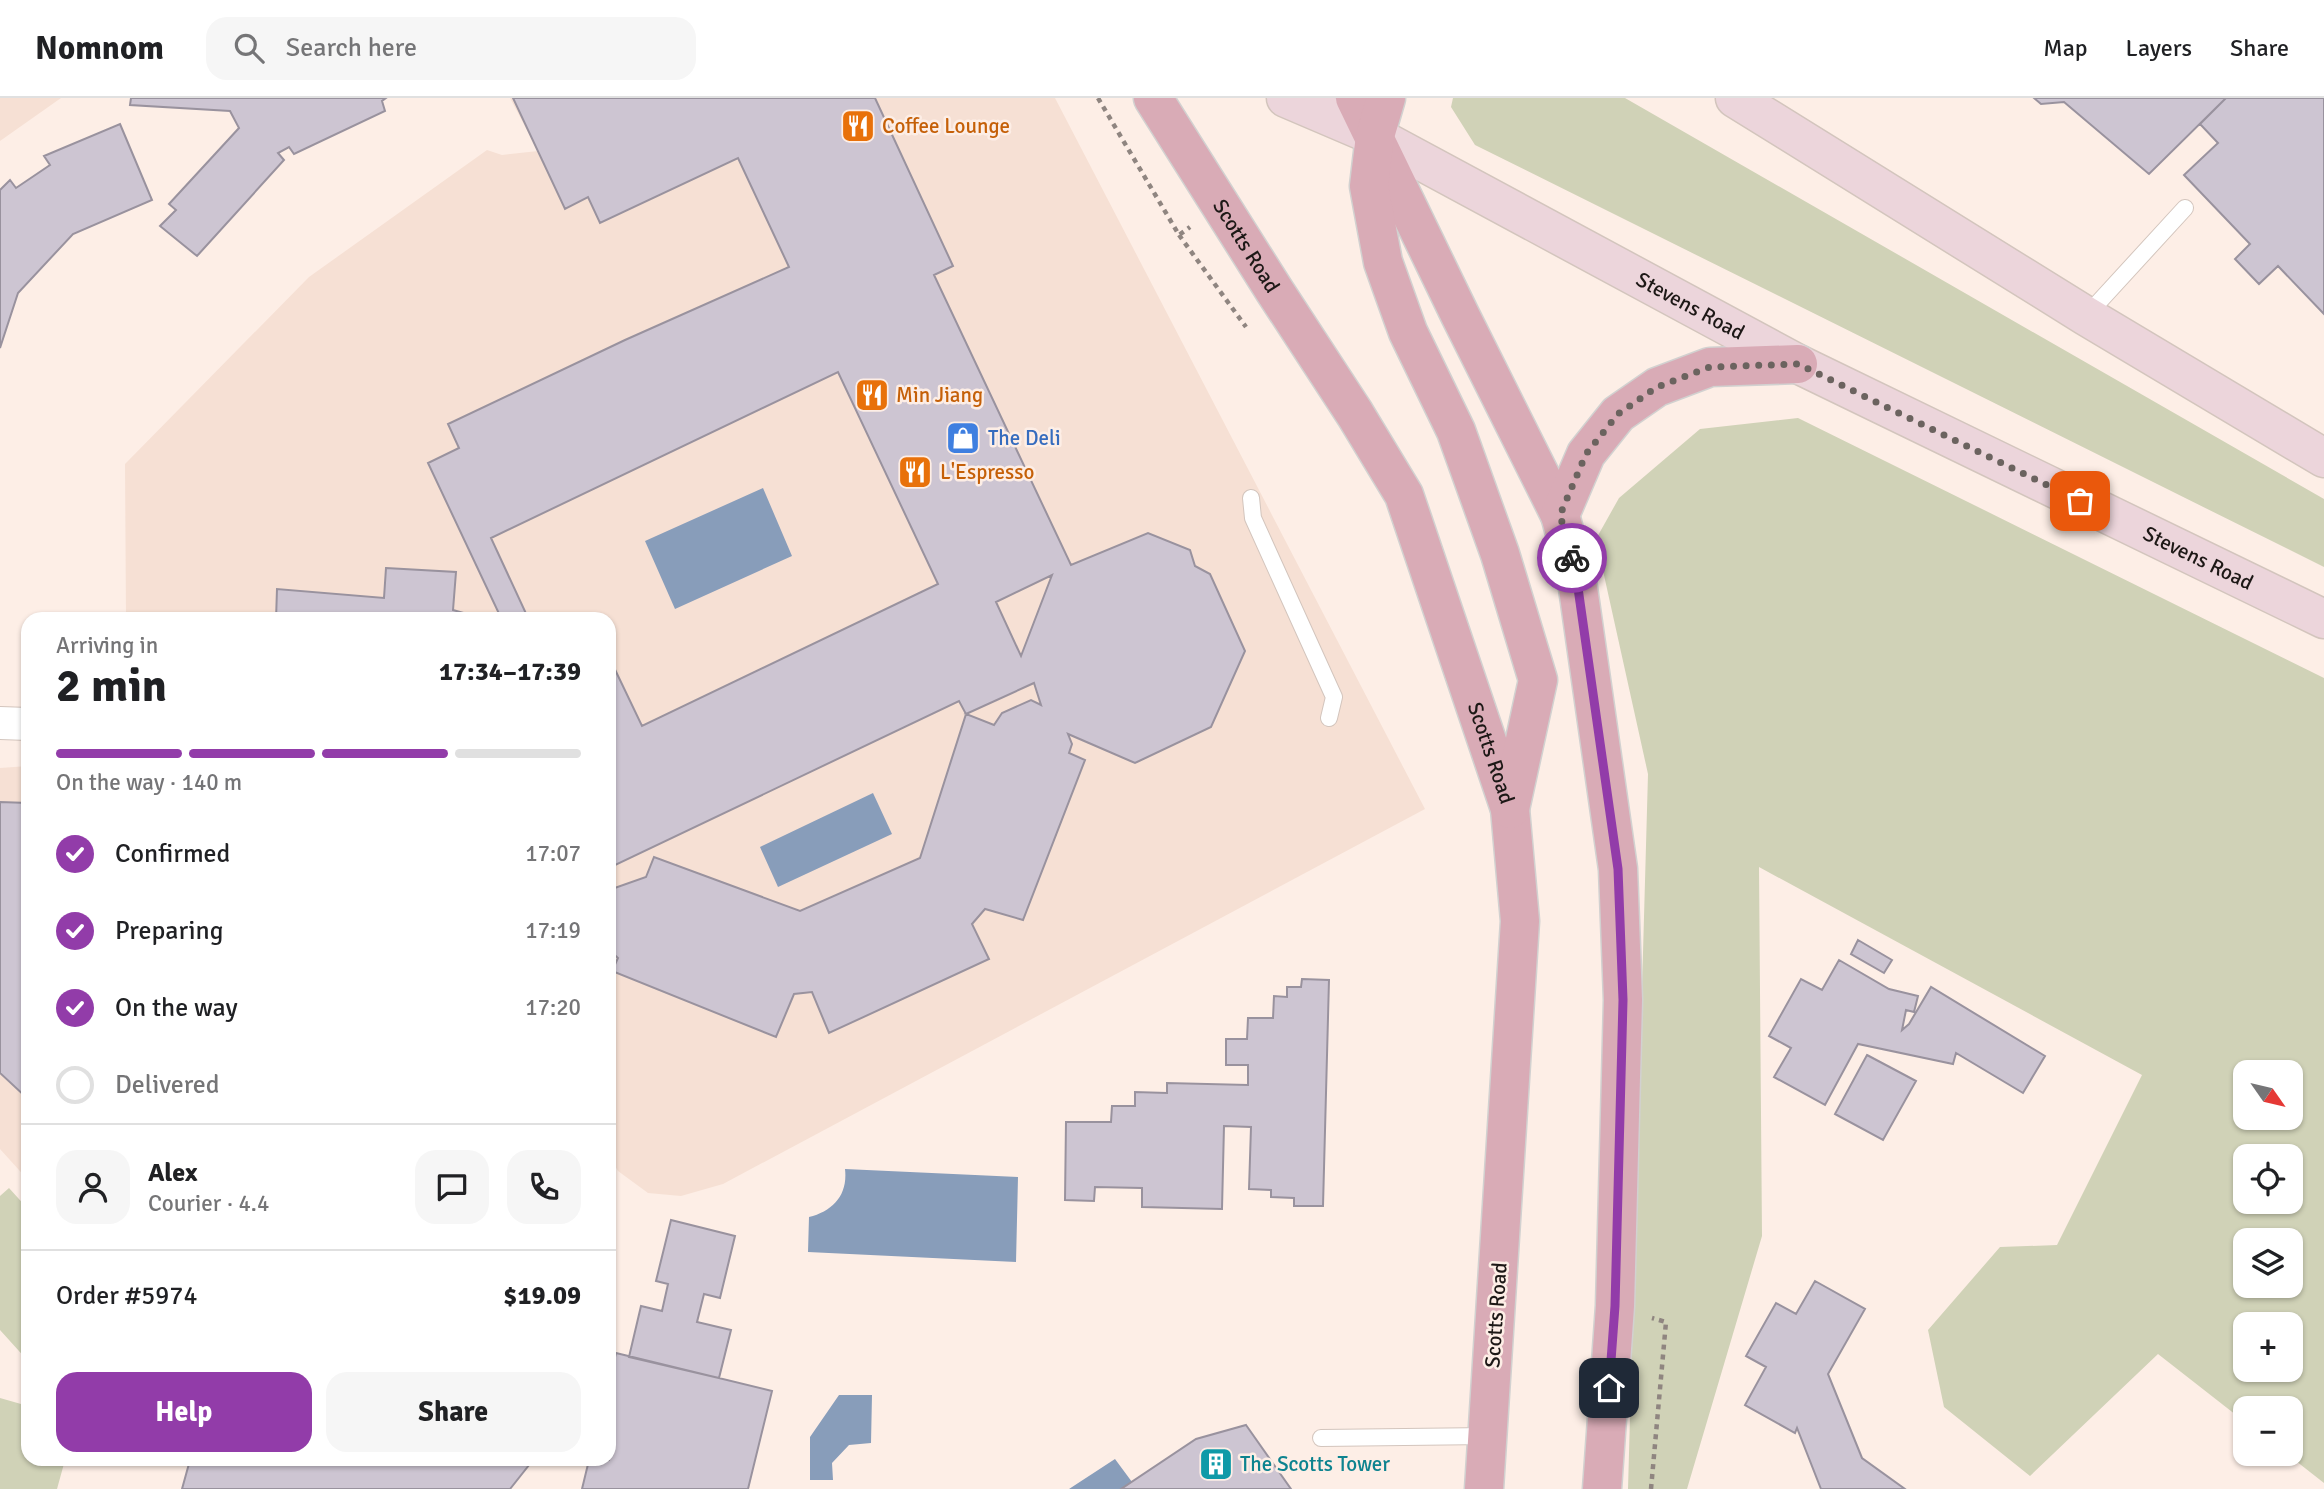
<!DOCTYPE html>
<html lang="en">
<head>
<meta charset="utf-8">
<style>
	:root { --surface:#fff; --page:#f6f6f6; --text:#202124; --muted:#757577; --line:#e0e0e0; --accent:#923ca9 }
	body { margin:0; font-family:Signika,sans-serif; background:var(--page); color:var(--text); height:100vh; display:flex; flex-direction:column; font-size:26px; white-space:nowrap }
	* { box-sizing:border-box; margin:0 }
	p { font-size:23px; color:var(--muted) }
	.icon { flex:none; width:38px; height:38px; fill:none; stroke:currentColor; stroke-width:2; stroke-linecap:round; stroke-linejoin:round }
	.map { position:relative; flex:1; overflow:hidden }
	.sheet { position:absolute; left:21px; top:514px; width:595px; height:854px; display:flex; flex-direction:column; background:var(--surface); border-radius:21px; box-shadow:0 2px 5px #0004 }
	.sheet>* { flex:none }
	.needle { width:46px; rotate:124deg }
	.buttons { position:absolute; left:2233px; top:962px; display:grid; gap:14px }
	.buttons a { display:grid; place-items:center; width:70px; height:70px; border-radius:14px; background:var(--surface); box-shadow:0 2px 5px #0004; font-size:35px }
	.pin { position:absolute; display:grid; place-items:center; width:60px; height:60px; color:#fff; margin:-30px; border-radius:14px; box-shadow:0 4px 10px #0006 }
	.courier { position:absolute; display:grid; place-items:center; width:70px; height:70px; margin:-35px; border:5px solid #923ca9; border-radius:50%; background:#fff; color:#222; box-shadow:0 2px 9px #0007 }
	.overview em { font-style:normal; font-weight:800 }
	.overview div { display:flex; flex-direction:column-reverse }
	.overview { display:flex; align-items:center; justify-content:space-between; height:119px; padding:0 35px }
	h1 { font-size:46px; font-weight:800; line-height:52px }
	.bar { display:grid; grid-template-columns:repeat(4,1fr); gap:10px 7px; align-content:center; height:84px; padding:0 35px }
	.bar i { height:9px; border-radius:5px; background:var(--line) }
	.bar .current { background:var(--accent) }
	.bar p { grid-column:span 4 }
	.line { display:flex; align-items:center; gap:18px; padding:0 35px; border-top:2px solid var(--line) }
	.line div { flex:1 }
	.round { display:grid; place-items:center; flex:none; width:74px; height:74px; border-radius:21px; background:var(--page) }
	ol { padding:0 35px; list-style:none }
	li { display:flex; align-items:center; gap:21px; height:77px }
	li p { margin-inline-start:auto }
	li .icon { padding:7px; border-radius:50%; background:var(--accent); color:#fff; stroke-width:4 }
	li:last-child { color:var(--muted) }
	li i { width:38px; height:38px; border:4px solid var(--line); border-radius:50% }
	.button { display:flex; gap:14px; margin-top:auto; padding:14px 35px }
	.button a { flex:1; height:80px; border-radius:21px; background:var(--accent); color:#fff; font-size:28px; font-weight:800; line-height:80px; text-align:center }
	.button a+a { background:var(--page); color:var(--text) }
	header { display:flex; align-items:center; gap:42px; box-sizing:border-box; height:98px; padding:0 35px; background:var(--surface); border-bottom:2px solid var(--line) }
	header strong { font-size:33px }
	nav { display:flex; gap:38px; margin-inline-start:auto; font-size:24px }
	.search { width:490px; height:63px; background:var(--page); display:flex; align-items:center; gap:18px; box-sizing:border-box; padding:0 24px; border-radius:21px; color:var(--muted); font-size:26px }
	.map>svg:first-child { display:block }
	.built { fill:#f6e0d4 }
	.green { fill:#d0d2b7; fill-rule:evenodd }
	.water { fill:#889dba }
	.building { fill:#cdc5d2; stroke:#99929e; stroke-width:2; fill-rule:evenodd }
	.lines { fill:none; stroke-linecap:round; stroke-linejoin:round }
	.lane-casing { stroke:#d3c5bd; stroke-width:18 }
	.street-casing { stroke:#d3c5bd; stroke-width:34 }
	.secondary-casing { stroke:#d3c5bd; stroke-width:41 }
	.primary-casing { stroke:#d2d1d0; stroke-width:41 }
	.path { stroke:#8f8580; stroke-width:4.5; stroke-dasharray:5 5; stroke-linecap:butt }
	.lane { stroke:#fff; stroke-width:16 }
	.street { stroke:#fff; stroke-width:32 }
	.secondary { stroke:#ecd5db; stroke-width:38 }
	.primary { stroke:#d9abb6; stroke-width:38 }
	.done { stroke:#6b635f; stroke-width:7; stroke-dasharray:0 12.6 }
	.route { stroke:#923ca9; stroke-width:9 }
	.labels { text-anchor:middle; stroke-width:5; stroke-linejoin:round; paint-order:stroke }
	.food-label { font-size:21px; fill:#c56008; stroke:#fdeee6; text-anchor:start }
	.street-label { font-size:21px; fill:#1d1816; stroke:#fdeee6 }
	.shop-label { font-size:21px; fill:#366cbe; stroke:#fdeee6; text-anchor:start }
	.culture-label { font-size:21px; fill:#0d838f; stroke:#fdeee6; text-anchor:start }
</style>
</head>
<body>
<header>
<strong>Nomnom</strong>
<div class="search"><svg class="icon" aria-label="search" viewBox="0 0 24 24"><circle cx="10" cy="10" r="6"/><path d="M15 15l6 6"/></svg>Search here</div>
<nav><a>Map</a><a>Layers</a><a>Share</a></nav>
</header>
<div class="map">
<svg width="2324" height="1391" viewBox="0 0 2324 1391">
	<rect width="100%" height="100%" fill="#fdeee6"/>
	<path class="built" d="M 0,0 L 61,0 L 0,43 Z
		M 510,0 L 1055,0 L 1425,711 L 723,1086 L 681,1098 L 648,1095 L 618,1073 L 609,1058 L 609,522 L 126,521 L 125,366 L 309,179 L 487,52 L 502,57 L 538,53 Z
		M 28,668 L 28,1082 L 0,1051 L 0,670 Z"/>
	<path class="green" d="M 1453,0 L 1625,0 L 2324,401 L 2324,469 L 1475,47 L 1451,9 Z
		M 1798,320 L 2324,580 L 2324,1385 L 2287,1356 L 2291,1356 L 2291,1311 L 2245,1311 L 2245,1324 L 2158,1256 L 2030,1378 L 1944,1309 L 1928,1232 L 2000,1149 L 2057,1147 L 2142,977 L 1759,769 L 1762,1138 L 1687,1391 L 1628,1391 L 1648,676 L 1596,441 L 1619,400 L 1700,331 ZM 2245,975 L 2291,975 L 2291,1020 L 2245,1020 ZM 2245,1059 L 2291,1059 L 2291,1104 L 2245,1104 ZM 2245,1143 L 2291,1143 L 2291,1188 L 2245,1188 ZM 2245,1227 L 2291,1227 L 2291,1272 L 2245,1272 Z
		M 9,1090 L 28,1111 L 28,1263 L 0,1232 L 0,1098 Z
		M 0,1300 L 28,1308 L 28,1362 L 65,1362 L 57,1391 L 0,1391 Z"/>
	<path class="water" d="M 763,390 L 792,458 L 675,511 L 645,443 Z
		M 873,695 L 892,736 L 778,789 L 760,749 Z
		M 845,1071 L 1018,1079 L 1016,1164 L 808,1154 L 809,1119 C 833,1113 848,1097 845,1071 Z
		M 839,1297 L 872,1297 L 871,1345 L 849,1347 L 832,1365 L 833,1382 L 810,1382 L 810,1339 Z
		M 1115,1361 L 1132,1384 L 1121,1391 L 1069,1391 Z"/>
	<path class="building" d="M 131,0 L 386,0 L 382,3 L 385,13 L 294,56 L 289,49 L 278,55 L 284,62 L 197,158 L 160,128 L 176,112 L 169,106 L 239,30 L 230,13 L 130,7 Z
		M 513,0 L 875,0 L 953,168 L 934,177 L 1071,467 L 1148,435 L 1190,452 L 1195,468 L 1210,476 L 1245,553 L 1211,629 L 1135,665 L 1068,636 L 1072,646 L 1069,655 L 1085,662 L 1023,822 L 985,811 L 972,826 L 989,861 L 829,935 L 812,894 L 794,896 L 776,939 L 612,873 L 618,860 L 609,852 L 609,792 L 646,779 L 654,759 L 800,813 L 920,760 L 966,616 L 959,603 L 609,770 L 609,559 L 642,628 L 938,486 L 838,274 L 491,440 L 529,522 L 502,522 L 428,365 L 459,350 L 448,326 L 625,242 L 789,169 L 738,60 L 600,125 L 588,99 L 565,111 ZM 1052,477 L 1021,558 L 996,504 ZM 1034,585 L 1041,607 L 1031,602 L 1002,615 L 994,627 L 966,616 Z
		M 2034,0 L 2226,0 L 2149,76 L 2064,4 L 2041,6 Z
		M 2226,0 L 2324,0 L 2324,216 L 2278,168 L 2259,186 L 2235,161 L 2250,146 L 2184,77 L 2218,45 L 2200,26 Z
		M 120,26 L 152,102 L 73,136 L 18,195 L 0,250 L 0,92 L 10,82 L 16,90 L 50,67 L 44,58 Z
		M 386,470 L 456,474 L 453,512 L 467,516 L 466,522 L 276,522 L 277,491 L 384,500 Z
		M 0,704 L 28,705 L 28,1001 L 0,975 Z
		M 1858,842 L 1892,862 L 1884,875 L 1851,856 Z
		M 1839,862 L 1889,891 L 1918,898 L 1914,914 L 1906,912 L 1902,932 L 1909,926 L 1931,889 L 2045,958 L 2023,995 L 1956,955 L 1953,966 L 1858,946 L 1825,1007 L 1774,979 L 1791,950 L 1769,938 L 1801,881 L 1822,892 Z
		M 1302,881 L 1329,882 L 1323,1108 L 1294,1108 L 1294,1100 L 1271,1099 L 1271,1092 L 1249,1091 L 1251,1029 L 1224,1028 L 1222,1111 L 1142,1109 L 1142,1090 L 1095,1089 L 1094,1103 L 1065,1102 L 1066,1024 L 1111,1024 L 1112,1008 L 1135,1008 L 1135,994 L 1167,995 L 1167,985 L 1248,987 L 1248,967 L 1226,967 L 1226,941 L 1247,941 L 1248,920 L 1273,920 L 1274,898 L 1287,899 L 1287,889 L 1301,889 Z
		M 1867,957 L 1916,983 L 1883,1042 L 1835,1016 Z
		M 671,1122 L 735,1138 L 720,1200 L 704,1196 L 697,1224 L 731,1232 L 719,1280 L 629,1259 L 641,1208 L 662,1213 L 668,1186 L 656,1183 Z
		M 1815,1183 L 1865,1211 L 1828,1276 L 1862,1360 L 1905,1391 L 1821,1391 L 1797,1330 L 1795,1335 L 1745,1307 L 1766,1269 L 1746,1258 L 1776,1205 L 1796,1216 Z
		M 616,1255 L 772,1293 L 748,1391 L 582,1391 L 589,1362 L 609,1362 L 609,1283 Z
		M 1246,1327 L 1291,1391 L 1121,1391 L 1196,1341 Z
		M 190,1362 L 533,1362 L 510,1391 L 182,1391 Z"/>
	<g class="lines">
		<g class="lane-casing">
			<path id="lane" d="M 2086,218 L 2185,110
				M 1251,400 L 1253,420 L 1334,599 L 1329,620
				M 1321,1340 L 1488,1338"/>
		</g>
		<g class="street-casing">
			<path id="street" d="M 0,625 L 28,626"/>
		</g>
		<g class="secondary-casing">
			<g id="secondary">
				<path id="s1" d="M 1286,0 L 1375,38 L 1798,266 L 2324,521"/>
				<path d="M 1735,0 L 2086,218 L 2324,360"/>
			</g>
		</g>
		<g class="primary-casing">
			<g id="primary">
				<path id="s2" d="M 1153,0 L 1274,192 L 1355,316 L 1404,397 L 1510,711 L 1520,823 L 1484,1391"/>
				<path d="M 1355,0 L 1460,217 L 1560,417 L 1576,476 L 1618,771 L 1623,902 L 1615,1208 L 1602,1391"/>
				<path d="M 1386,0 L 1375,38 L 1369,88 L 1383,164 L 1408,234 L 1456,333 L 1500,456 L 1538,582 L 1510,711"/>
				<path d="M 1560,417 L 1586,356 L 1618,316 L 1657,289 L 1710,269 L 1798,266"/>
			</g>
		</g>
		<path class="path" d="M 1098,0 L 1179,137 L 1190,129
			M 1179,137 L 1246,229
			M 1651,1391 L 1666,1224 L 1652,1220"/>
		<use href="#lane" class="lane"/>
		<use href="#street" class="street"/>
		<use href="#secondary" class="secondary"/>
		<use href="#primary" class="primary"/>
	</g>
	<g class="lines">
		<path class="done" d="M 1572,460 L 1560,417 L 1586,356 L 1618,316 L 1657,289 L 1710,269 L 1798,266 L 2080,403"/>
		<path class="route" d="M 1572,460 L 1576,476 L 1618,771 L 1623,902 L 1615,1208 L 1609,1290"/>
	</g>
	<defs>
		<g id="restaurant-square" transform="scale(1.75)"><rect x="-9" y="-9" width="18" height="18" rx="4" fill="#e8710a" stroke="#fdeee6"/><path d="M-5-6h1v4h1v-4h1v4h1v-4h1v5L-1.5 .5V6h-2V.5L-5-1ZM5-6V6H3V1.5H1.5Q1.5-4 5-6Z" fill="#fff"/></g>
		<g id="shop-square" transform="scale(1.75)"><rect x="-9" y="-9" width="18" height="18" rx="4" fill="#3f7fe0" stroke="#fdeee6"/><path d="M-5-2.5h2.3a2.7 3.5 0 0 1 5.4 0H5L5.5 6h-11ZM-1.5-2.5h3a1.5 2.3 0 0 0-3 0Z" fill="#fff"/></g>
		<g id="building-square" transform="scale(1.75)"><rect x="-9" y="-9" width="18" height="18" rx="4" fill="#0f9aa8" stroke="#fdeee6"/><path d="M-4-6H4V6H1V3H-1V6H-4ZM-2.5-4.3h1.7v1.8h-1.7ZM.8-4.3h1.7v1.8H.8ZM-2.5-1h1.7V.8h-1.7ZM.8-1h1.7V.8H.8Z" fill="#fff"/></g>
	</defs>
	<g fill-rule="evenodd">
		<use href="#restaurant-square" x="858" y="28"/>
		<use href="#restaurant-square" x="872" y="297"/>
		<use href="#shop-square" x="963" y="340"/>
		<use href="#restaurant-square" x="915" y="374"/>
		<use href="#building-square" x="1216" y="1366"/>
	</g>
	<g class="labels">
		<g class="food-label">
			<text x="882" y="35">Coffee Lounge</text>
			<text x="896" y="304">Min Jiang</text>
			<text x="940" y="381">L'Espresso</text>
		</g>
		<g class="street-label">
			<text dy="7" stroke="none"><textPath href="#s2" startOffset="175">Scotts Road</textPath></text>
			<text dy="7" stroke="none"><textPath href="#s1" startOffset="455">Stevens Road</textPath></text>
			<text dy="7" stroke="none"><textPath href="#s1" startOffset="1022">Stevens Road</textPath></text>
			<text dy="7" stroke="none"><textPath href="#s2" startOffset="742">Scotts Road</textPath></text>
			<text transform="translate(1496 1217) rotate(-86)" y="7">Scotts Road</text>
		</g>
		<g class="shop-label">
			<text x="988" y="347">The Deli</text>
		</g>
		<g class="culture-label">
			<text x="1240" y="1373">The Scotts Tower</text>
		</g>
	</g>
</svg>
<div class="buttons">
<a><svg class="needle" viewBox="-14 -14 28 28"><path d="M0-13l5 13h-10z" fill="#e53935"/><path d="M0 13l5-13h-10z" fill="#757577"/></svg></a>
<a><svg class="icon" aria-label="locate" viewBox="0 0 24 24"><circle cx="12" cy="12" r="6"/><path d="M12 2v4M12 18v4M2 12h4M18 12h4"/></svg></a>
<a><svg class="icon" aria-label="layers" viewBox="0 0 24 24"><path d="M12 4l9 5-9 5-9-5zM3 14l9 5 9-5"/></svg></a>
<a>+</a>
<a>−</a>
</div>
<div class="pin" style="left:2080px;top:403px;background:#ea580c"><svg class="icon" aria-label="bag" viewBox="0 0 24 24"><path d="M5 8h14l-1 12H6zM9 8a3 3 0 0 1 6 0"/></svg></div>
<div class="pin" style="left:1609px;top:1290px;background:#1f2937"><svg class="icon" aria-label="home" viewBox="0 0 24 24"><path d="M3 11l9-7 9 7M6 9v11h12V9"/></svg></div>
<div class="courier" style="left:1572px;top:460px"><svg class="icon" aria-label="bike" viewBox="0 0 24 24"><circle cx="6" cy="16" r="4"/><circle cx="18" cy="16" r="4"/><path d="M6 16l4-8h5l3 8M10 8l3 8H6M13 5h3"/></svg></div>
<section class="sheet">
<div class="overview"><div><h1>2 min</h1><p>Arriving in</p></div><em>17:34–17:39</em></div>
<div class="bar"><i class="current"></i><i class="current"></i><i class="current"></i><i></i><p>On the way · 140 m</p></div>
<ol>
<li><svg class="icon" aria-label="check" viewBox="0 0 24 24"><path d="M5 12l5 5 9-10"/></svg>Confirmed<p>17:07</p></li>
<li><svg class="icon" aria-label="check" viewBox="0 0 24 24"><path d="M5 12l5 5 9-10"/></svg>Preparing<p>17:19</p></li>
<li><svg class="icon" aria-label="check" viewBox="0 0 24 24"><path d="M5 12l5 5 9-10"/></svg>On the way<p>17:20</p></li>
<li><i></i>Delivered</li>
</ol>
<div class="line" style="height:126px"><a class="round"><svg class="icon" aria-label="person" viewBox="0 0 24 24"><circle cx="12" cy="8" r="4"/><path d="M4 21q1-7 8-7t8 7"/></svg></a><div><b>Alex</b><p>Courier · 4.4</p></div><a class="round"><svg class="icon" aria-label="chat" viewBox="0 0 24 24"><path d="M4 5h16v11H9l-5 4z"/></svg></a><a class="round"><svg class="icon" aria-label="phone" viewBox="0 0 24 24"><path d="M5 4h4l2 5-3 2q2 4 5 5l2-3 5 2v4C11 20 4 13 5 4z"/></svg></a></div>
<div class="line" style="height:91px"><div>Order #5974</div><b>$19.09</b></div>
<div class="button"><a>Help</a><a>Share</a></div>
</section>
</div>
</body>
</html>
